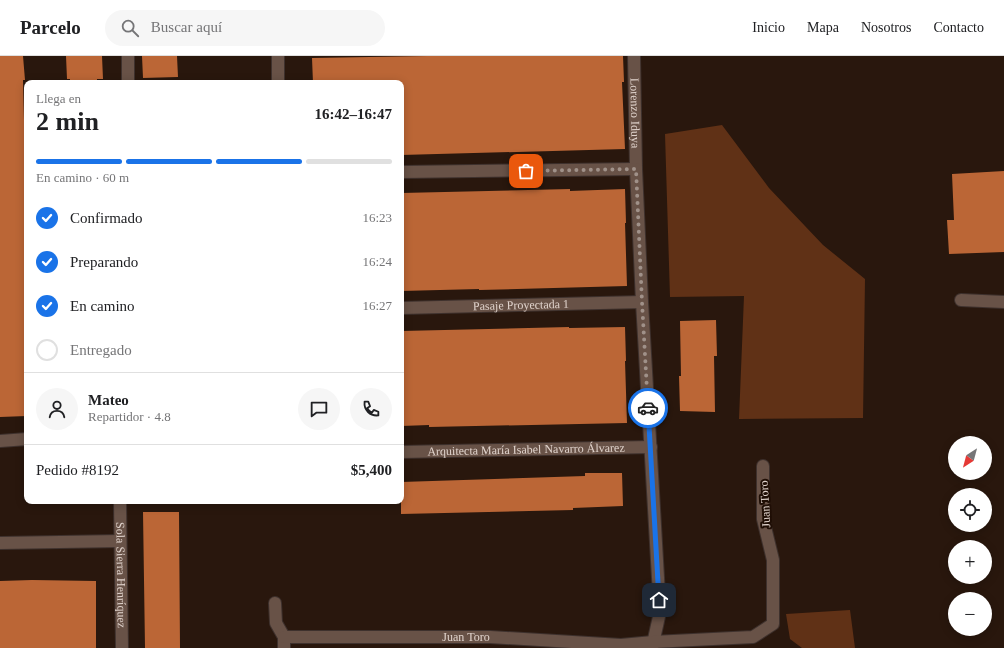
<!DOCTYPE html>
<html lang="es">
<head>
<meta charset="utf-8">
<style>
	:root { --surface:#fff; --page:#f6f6f6; --text:#202124; --muted:#757577; --line:#e0e0e0; --accent:#1a73e8 }
	body { margin:0; font-family:"Times New Roman",serif; background:var(--page); color:var(--text); height:100vh; display:flex; flex-direction:column; font-size:15px; white-space:nowrap }
	* { box-sizing:border-box; margin:0 }
	p { font-size:13px; color:var(--muted) }
	.icon { flex:none; width:22px; height:22px; fill:none; stroke:currentColor; stroke-width:2; stroke-linecap:round; stroke-linejoin:round }
	.map { position:relative; flex:1; overflow:hidden }
	.sheet { position:absolute; left:24px; top:24px; width:380px; height:424px; display:flex; flex-direction:column; background:var(--surface); border-radius:8px; box-shadow:0 2px 10px #0003 }
	.sheet>* { flex:none }
	.needle { width:26px; rotate:216deg }
	.tools { position:absolute; left:948px; top:380px; display:grid; gap:8px }
	.tools a { display:grid; place-items:center; width:44px; height:44px; border-radius:50%; background:var(--surface); box-shadow:0 2px 10px #0003; font-size:20px }
	.pin { position:absolute; display:grid; place-items:center; width:34px; height:34px; color:#fff; margin:-17px; border-radius:8px; box-shadow:0 2px 6px #0006 }
	.courier { position:absolute; display:grid; place-items:center; width:40px; height:40px; margin:-20px; border:3px solid #1a73e8; border-radius:50%; background:#fff; color:#222; box-shadow:0 1px 5px #0007 }
	.headline em { font-style:normal; font-weight:700 }
	.headline div { display:flex; flex-direction:column-reverse }
	.headline { display:flex; align-items:center; justify-content:space-between; height:68px; padding:0 12px }
	h1 { font-size:26px; font-weight:700; line-height:30px }
	.bar { display:grid; grid-template-columns:repeat(4,1fr); gap:6px 4px; align-content:center; height:48px; padding:0 12px }
	.bar i { height:5px; border-radius:3px; background:var(--line) }
	.bar .current { background:var(--accent) }
	.bar p { grid-column:span 4 }
	.line { display:flex; align-items:center; gap:10px; padding:0 12px; border-top:1px solid var(--line) }
	.line div { flex:1 }
	.round { display:grid; place-items:center; flex:none; width:42px; height:42px; border-radius:21px; background:var(--page) }
	ol { padding:0 12px; list-style:none }
	li { display:flex; align-items:center; gap:12px; height:44px }
	li p { margin-inline-start:auto }
	li .icon { padding:4px; border-radius:50%; background:var(--accent); color:#fff; stroke-width:4 }
	li:last-child { color:var(--muted) }
	li i { width:22px; height:22px; border:2px solid var(--line); border-radius:50% }
	header { display:flex; align-items:center; gap:24px; box-sizing:border-box; height:56px; padding:0 20px; background:var(--surface); border-bottom:1px solid var(--line) }
	header strong { font-size:19px }
	nav { display:flex; gap:22px; margin-inline-start:auto; font-size:14px }
	.search { width:280px; height:36px; background:var(--page); display:flex; align-items:center; gap:10px; box-sizing:border-box; padding:0 14px; border-radius:22px; color:var(--muted); font-size:15px }
	.map>svg:first-child { display:block }
	.green { fill:#603116 }
	.building { fill:#bb6636 }
	.lines { fill:none; stroke-linecap:round; stroke-linejoin:round }
	.minor-casing { stroke:#3e312d; stroke-width:14 }
	.minor { stroke:#685247; stroke-width:12 }
	.done { stroke:#a09189; stroke-width:4; stroke-dasharray:0 7.2 }
	.route { stroke:#1a73e8; stroke-width:5 }
	.labels { text-anchor:middle; stroke-width:4; stroke-linejoin:round; paint-order:stroke }
	.street-label { font-size:12px; fill:#e0d3cc; stroke:#1f0e05 }
</style>
</head>
<body>
<header>
<strong>Parcelo</strong>
<div class="search"><svg class="icon" aria-label="search" viewBox="0 0 24 24"><circle cx="10" cy="10" r="6"/><path d="M15 15l6 6"/></svg>Buscar aquí</div>
<nav><a>Inicio</a><a>Mapa</a><a>Nosotros</a><a>Contacto</a></nav>
</header>
<div class="map">
<svg width="1004" height="592" viewBox="0 0 1004 592">
	<rect width="100%" height="100%" fill="#29170d"/>
	<path class="green" d="M 722,69 L 769,132 L 823,189 L 865,223 L 863,362 L 739,363 L 744,240 L 670,241 L 665,78 Z
		M 850,554 L 855,592 L 802,592 L 790,583 L 786,558 Z"/>
	<path class="building" d="M 0,0 L 23,0 L 25,24 L 23,24 L 27,183 L 27,360 L 0,361 Z
		M 66,0 L 102,0 L 103,23 L 97,23 L 97,27 L 70,27 L 70,23 L 67,23 Z
		M 142,0 L 177,0 L 178,21 L 143,22 Z
		M 427,0 L 623,0 L 624,26 L 622,26 L 625,93 L 401,99 L 401,27 L 313,27 L 312,2 Z
		M 1004,115 L 1004,196 L 949,198 L 947,164 L 954,164 L 952,118 Z
		M 570,133 L 570,135 L 625,133 L 626,167 L 625,167 L 627,230 L 479,234 L 479,233 L 401,235 L 401,137 Z
		M 716,264 L 717,300 L 714,300 L 715,356 L 680,355 L 679,320 L 681,320 L 680,265 Z
		M 569,271 L 569,272 L 625,271 L 626,305 L 625,305 L 627,367 L 429,371 L 429,369 L 401,370 L 401,275 Z
		M 585,417 L 622,417 L 623,450 L 573,452 L 573,454 L 401,458 L 401,426 L 585,420 Z
		M 143,456 L 179,456 L 180,592 L 145,592 Z
		M 32,524 L 96,525 L 96,592 L 0,592 L 0,525 Z"/>
	<g class="lines">
		<g class="minor-casing">
			<g id="minor">
				<path d="M 128,0 L 128,27"/>
				<path d="M 278,0 L 278,27"/>
				<path id="s1" d="M 634,0 L 636,113 L 642,246 L 660,556 L 652,592"/>
				<path d="M 401,116 L 636,113"/>
				<path d="M 961,244 L 1004,246"/>
				<path id="s2" d="M 401,252 L 642,246"/>
				<path d="M 0,385 L 27,383"/>
				<path id="s3" d="M 401,396 L 651,391"/>
				<path id="s4" d="M 120,445 L 122,592"/>
				<path d="M 0,487 L 120,485"/>
				<path d="M 275,547 L 276,567 L 284,581 L 284,592"/>
				<path id="s5" d="M 284,581 L 490,581 L 621,589 L 653,586 L 753,581 L 773,568 L 773,504 L 763,463 L 763,410"/>
			</g>
		</g>
		<use href="#minor" class="minor"/>
	</g>
	<g class="lines">
		<path class="done" d="M 526,115 L 636,113 L 642,246 L 648,352"/>
		<path class="route" d="M 648,352 L 659,544"/>
	</g>
	<g class="labels">
		<g class="street-label">
			<text dy="4" stroke="none"><textPath href="#s1" startOffset="57">Lorenzo Iduya</textPath></text>
			<text dy="4" stroke="none"><textPath href="#s2" startOffset="120">Pasaje Proyectada 1</textPath></text>
			<text dy="4" stroke="none"><textPath href="#s3" startOffset="125">Arquitecta María Isabel Navarro Álvarez</textPath></text>
			<text transform="translate(765 448) rotate(-93)" y="4">Juan Toro</text>
			<text dy="4" stroke="none"><textPath href="#s4" startOffset="74">Sola Sierra Henríquez</textPath></text>
			<text dy="4" stroke="none"><textPath href="#s5" startOffset="182">Juan Toro</textPath></text>
		</g>
	</g>
</svg>
<div class="tools">
<a><svg class="needle" viewBox="-14 -14 28 28"><path d="M0-13l5 13h-10z" fill="#e53935"/><path d="M0 13l5-13h-10z" fill="#757577"/></svg></a>
<a><svg class="icon" aria-label="locate" viewBox="0 0 24 24"><circle cx="12" cy="12" r="6"/><path d="M12 2v4M12 18v4M2 12h4M18 12h4"/></svg></a>
<a>+</a>
<a>−</a>
</div>
<div class="pin" style="left:526px;top:115px;background:#ea580c"><svg class="icon" aria-label="bag" viewBox="0 0 24 24"><path d="M5 8h14l-1 12H6zM9 8a3 3 0 0 1 6 0"/></svg></div>
<div class="pin" style="left:659px;top:544px;background:#1f2937"><svg class="icon" aria-label="home" viewBox="0 0 24 24"><path d="M3 11l9-7 9 7M6 9v11h12V9"/></svg></div>
<div class="courier" style="left:648px;top:352px"><svg class="icon" aria-label="car" viewBox="0 0 24 24"><path d="M5 17H2v-5l4-1 3-4h7l3 4 3 1v5h-3M9 17h6M6 11h13"/><circle cx="7" cy="17" r="2"/><circle cx="17" cy="17" r="2"/></svg></div>
<section class="sheet">
<div class="headline"><div><h1>2 min</h1><p>Llega en</p></div><em>16:42–16:47</em></div>
<div class="bar"><i class="current"></i><i class="current"></i><i class="current"></i><i></i><p>En camino · 60 m</p></div>
<ol>
<li><svg class="icon" aria-label="check" viewBox="0 0 24 24"><path d="M5 12l5 5 9-10"/></svg>Confirmado<p>16:23</p></li>
<li><svg class="icon" aria-label="check" viewBox="0 0 24 24"><path d="M5 12l5 5 9-10"/></svg>Preparando<p>16:24</p></li>
<li><svg class="icon" aria-label="check" viewBox="0 0 24 24"><path d="M5 12l5 5 9-10"/></svg>En camino<p>16:27</p></li>
<li><i></i>Entregado</li>
</ol>
<div class="line" style="height:72px"><a class="round"><svg class="icon" aria-label="person" viewBox="0 0 24 24"><circle cx="12" cy="8" r="4"/><path d="M4 21q1-7 8-7t8 7"/></svg></a><div><b>Mateo</b><p>Repartidor · 4.8</p></div><a class="round"><svg class="icon" aria-label="chat" viewBox="0 0 24 24"><path d="M4 5h16v11H9l-5 4z"/></svg></a><a class="round"><svg class="icon" aria-label="phone" viewBox="0 0 24 24"><path d="M5 4h4l2 5-3 2q2 4 5 5l2-3 5 2v4C11 20 4 13 5 4z"/></svg></a></div>
<div class="line" style="height:52px"><div>Pedido #8192</div><b>$5,400</b></div>
</section>
</div>
</body>
</html>
